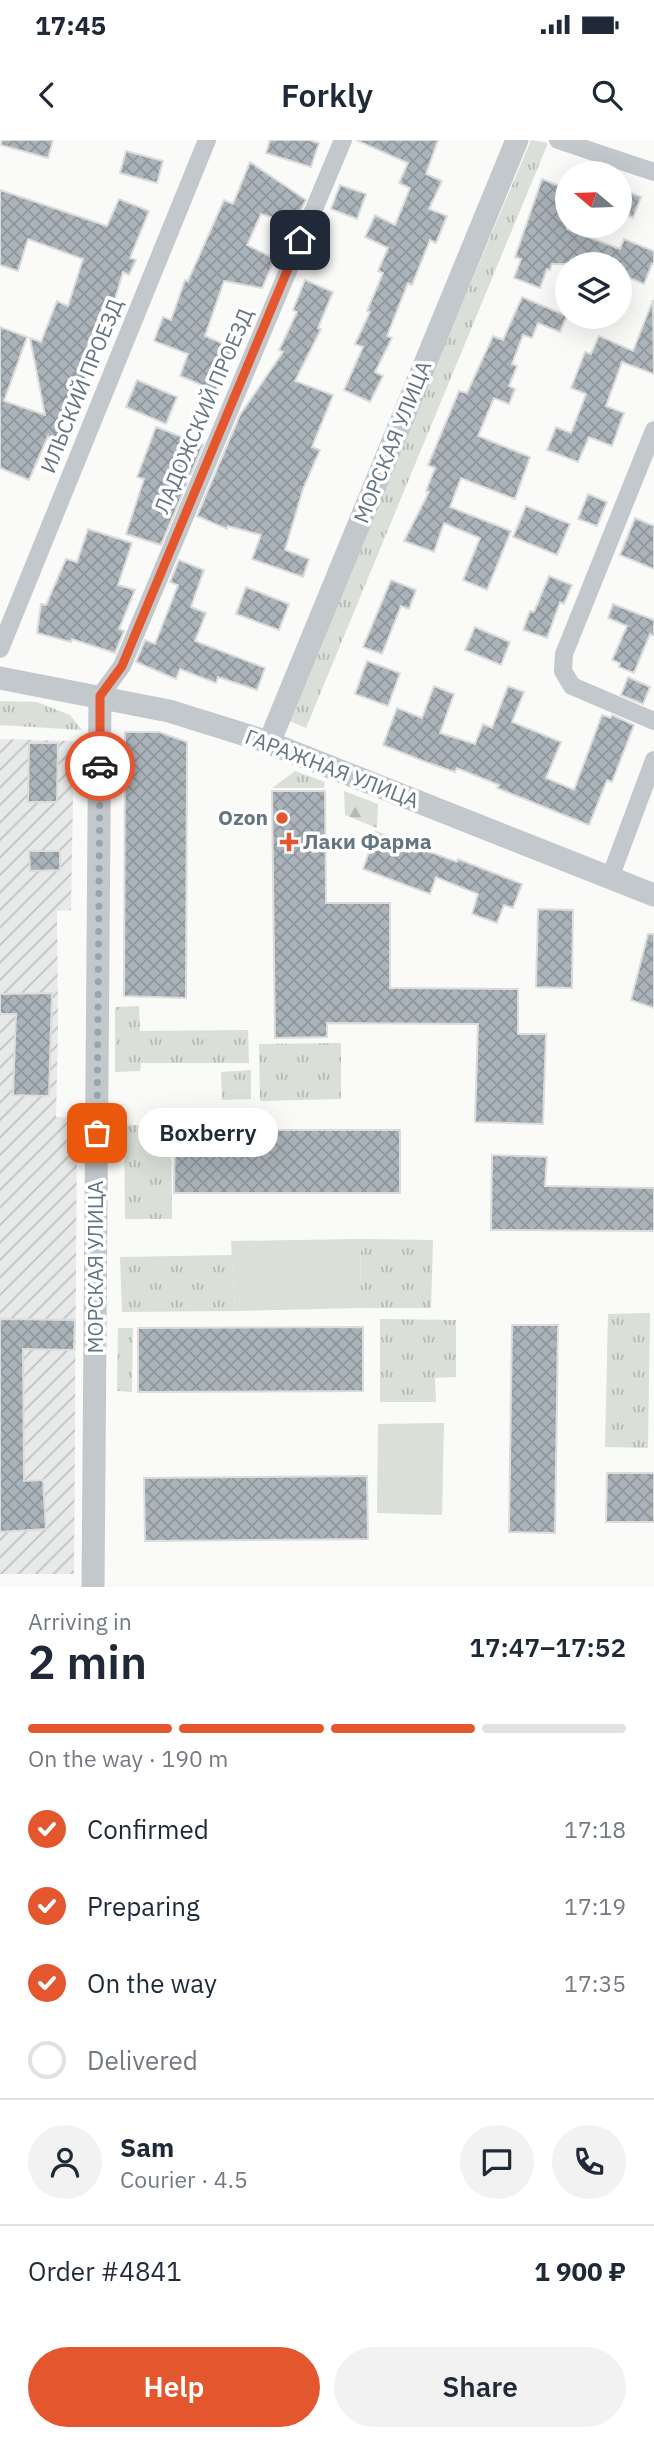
<!DOCTYPE html>
<html lang="en">
<head>
<meta charset="utf-8">
<style>
	:root { --surface:#fff; --page:#f2f2f3; --text:#1f2937; --muted:#747a83; --line:#e0e1e3; --accent:#e4572e }
	body { margin:0; font-family:"IBM Plex Sans",sans-serif; background:var(--page); color:var(--text); height:100vh; display:flex; flex-direction:column; font-size:26px; white-space:nowrap }
	* { box-sizing:border-box; margin:0 }
	p { font-size:23px; color:var(--muted) }
	.icon { flex:none; width:38px; height:38px; fill:none; stroke:currentColor; stroke-width:2; stroke-linecap:round; stroke-linejoin:round }
	.map { position:relative; height:1447px; overflow:hidden }
	.panel { display:flex; flex-direction:column; background:var(--surface); flex:1 }
	.panel>* { flex:none }
	.needle { width:46px; rotate:289deg }
	.controls { position:absolute; left:555px; top:21px; display:grid; gap:14px }
	.controls a { display:grid; place-items:center; width:77px; height:77px; border-radius:50%; background:var(--surface); box-shadow:0 7px 28px #0002; font-size:35px }
	.pin { position:absolute; display:grid; place-items:center; width:60px; height:60px; color:#fff; margin:-30px; border-radius:14px; box-shadow:0 4px 10px #0006 }
	.courier { position:absolute; display:grid; place-items:center; width:70px; height:70px; margin:-35px; border:5px solid #e4572e; border-radius:50%; background:#fff; color:#222; box-shadow:0 2px 9px #0007 }
	.bubble { position:absolute; height:49px; border-radius:24px; background:var(--surface); box-shadow:0 7px 28px #0002; font-size:23px; font-weight:600; line-height:49px; text-align:center }
	.headline em { font-style:normal; font-weight:600 }
	.headline div { display:flex; flex-direction:column-reverse }
	.headline { display:flex; align-items:center; justify-content:space-between; height:119px; padding:0 28px }
	h1 { font-size:46px; font-weight:600; line-height:52px }
	.bar { display:grid; grid-template-columns:repeat(4,1fr); gap:10px 7px; align-content:center; height:84px; padding:0 28px }
	.bar i { height:9px; border-radius:5px; background:var(--line) }
	.bar .on { background:var(--accent) }
	.bar p { grid-column:span 4 }
	.line { display:flex; align-items:center; gap:18px; padding:0 28px; border-top:2px solid var(--line) }
	.line div { flex:1 }
	.round { display:grid; place-items:center; flex:none; width:74px; height:74px; border-radius:37px; background:var(--page) }
	ol { padding:0 28px; list-style:none }
	li { display:flex; align-items:center; gap:21px; height:77px }
	li p { margin-inline-start:auto }
	li .icon { padding:7px; border-radius:50%; background:var(--accent); color:#fff; stroke-width:4 }
	li:last-child { color:var(--muted) }
	li i { width:38px; height:38px; border:4px solid var(--line); border-radius:50% }
	.primary-button { display:flex; gap:14px; margin-top:auto; padding:14px 28px }
	.primary-button a { flex:1; height:80px; border-radius:42px; background:var(--accent); color:#fff; font-size:28px; font-weight:600; line-height:80px; text-align:center }
	.primary-button a+a { background:var(--page); color:var(--text) }
	.status { display:flex; justify-content:space-between; align-items:center; height:49px; padding:0 35px; background:var(--surface); direction:ltr }
	.status svg { height:19px; fill:currentColor }
	header { display:flex; justify-content:space-between; align-items:center; height:91px; padding:0 28px; background:var(--surface); font-size:32px; font-weight:600 }
	.map>svg:first-child { display:block }
	.industrial { fill:url(#industrial-furrows) }
	.grass { fill:url(#grass-tufts) }
	.forest { fill:url(#forest-firs) }
	.pitch { fill:#dadfd7 }
	.building { fill:url(#building-cross-hatch); stroke:#dcdcda; stroke-width:2 }
	.lines { fill:none; stroke-linecap:round; stroke-linejoin:round }
	.minor { stroke:#c3c8cc; stroke-width:18 }
	.tertiary { stroke:#c3c8cc; stroke-width:23 }
	.done { stroke:#99a4ac; stroke-width:7; stroke-dasharray:0 12.6 }
	.route { stroke:#e4572e; stroke-width:9 }
	.poi-dot { fill:#e4572e; stroke:#fff; stroke-width:2.5 }
	.labels { text-anchor:middle; stroke-width:7; stroke-linejoin:round; paint-order:stroke }
	.street-label { font-size:21px; fill:#657683; stroke:#fff }
	.poi-label { font-size:21px; font-weight:bold; fill:#657683; stroke:#fff; text-anchor:end }
</style>
</head>
<body>
<div class="status"><b>17:45</b><svg viewBox="0 0 49 12"><path d="M0 12V9h3v3zM5 12V6h3v6zM10 12V3h3v9zM15 12V0h3v12zM26 1h20v11H26zM47 4h2v5h-2z"/></svg></div>
<header><svg class="icon" aria-label="back" viewBox="0 0 24 24"><path d="M15 5l-7 7 7 7"/></svg>Forkly<svg class="icon" aria-label="search" viewBox="0 0 24 24"><circle cx="10" cy="10" r="6"/><path d="M15 15l6 6"/></svg></header>
<div class="map">
<svg width="654" height="1447" viewBox="0 0 654 1447">
	<defs>
		<pattern id="industrial-furrows" width="10" height="10" patternUnits="userSpaceOnUse" patternTransform="scale(1.75)"><rect width="10" height="10" fill="#e8e9e9"/><path d="M-1 1l2-2M0 10L10 0M9 11l2-2" fill="none" stroke="#c0c1c2"/></pattern>
		<pattern id="grass-tufts" width="24" height="20" patternUnits="userSpaceOnUse" patternTransform="scale(1.75)"><rect width="24" height="20" fill="#dadfd7"/><path d="M3 7l-1-3M5 7V3M7 7l1-3M15 17l-1-3M17 17v-4M19 17l1-3" fill="none" stroke="#b4b9b4"/></pattern>
		<pattern id="forest-firs" width="22" height="20" patternUnits="userSpaceOnUse" patternTransform="scale(1.75)"><rect width="22" height="20" fill="#dadfd7"/><path d="M5 1l3.5 6h-7zM16 11l3.5 6h-7z" fill="#b4b9b4"/></pattern>
		<pattern id="building-cross-hatch" width="8" height="8" patternUnits="userSpaceOnUse" patternTransform="scale(1.75)"><rect width="8" height="8" fill="#aab3b9"/><path d="M0 0l8 8M0 8l8-8" fill="none" stroke="#8e969c"/></pattern>
	</defs>
	<rect width="100%" height="100%" fill="#fafaf8"/>
	<path class="industrial" d="M 0,599 L 74,601 L 71,770 L 57,771 L 58,887 L 56,977 L 77,978 L 74,1434 L 0,1434 Z"/>
	<path class="grass" d="M 531,0 L 548,3 L 306,588 L 287,580 Z
		M 0,561 L 37,562 L 70,575 L 82,590 L 0,585 Z
		M 295,631 L 325,642 L 324,648 L 272,648 Z
		M 139,866 L 140,891 L 248,890 L 249,923 L 141,923 L 140,931 L 115,932 L 115,867 Z
		M 341,903 L 341,959 L 260,961 L 259,904 Z
		M 251,930 L 251,959 L 222,960 L 221,932 Z
		M 124,985 L 171,986 L 172,1079 L 125,1079 Z
		M 361,1099 L 433,1100 L 431,1168 L 360,1168 Z
		M 232,1115 L 235,1171 L 122,1172 L 120,1117 Z
		M 650,1173 L 648,1308 L 605,1307 L 608,1174 Z
		M 380,1179 L 456,1180 L 456,1237 L 435,1238 L 436,1262 L 380,1262 Z
		M 118,1188 L 133,1188 L 132,1252 L 117,1251 Z"/>
	<path class="forest" d="M 344,651 L 378,664 L 377,688 L 345,675 Z"/>
	<path class="pitch" d="M 361,1099 L 360,1168 L 235,1171 L 231,1101 Z
		M 444,1283 L 442,1375 L 377,1373 L 378,1284 Z"/>
	<path class="building" d="M 2,0 L 53,0 L 48,18 L 1,5 Z
		M 270,0 L 309,0 L 319,3 L 311,27 L 266,13 Z
		M 356,0 L 438,0 L 426,34 L 442,41 L 429,69 L 447,76 L 436,103 L 430,100 L 412,145 L 408,143 L 387,196 L 392,198 L 375,232 L 383,236 L 370,262 L 344,250 L 363,207 L 355,204 L 370,172 L 367,171 L 383,133 L 378,131 L 388,108 L 365,97 L 375,75 L 395,85 L 410,48 L 399,43 L 408,23 Z
		M 126,11 L 163,21 L 157,43 L 120,33 Z
		M 250,22 L 306,60 L 293,84 L 261,74 L 247,105 L 275,119 L 262,148 L 224,141 L 205,196 L 233,208 L 216,251 L 180,236 L 188,214 L 154,201 L 163,177 L 171,180 L 185,140 L 188,141 L 224,60 L 233,64 Z
		M 542,39 L 567,49 L 567,89 L 620,109 L 624,99 L 654,111 L 654,124 L 652,124 L 644,144 L 620,134 L 620,124 L 552,124 L 550,130 L 547,129 L 540,148 L 514,138 L 521,119 L 515,117 Z
		M 340,45 L 366,54 L 357,79 L 331,69 Z
		M 620,48 L 641,57 L 633,78 L 620,72 Z
		M 0,50 L 107,86 L 119,59 L 149,71 L 130,118 L 136,120 L 129,135 L 123,132 L 113,166 L 104,164 L 83,218 L 92,221 L 77,259 L 72,258 L 52,314 L 48,296 L 29,340 L 0,328 L 0,187 L 27,197 L 4,261 L 45,275 L 30,198 L 41,202 L 57,161 L 68,166 L 83,119 L 28,99 L 18,131 L 0,125 Z
		M 305,140 L 333,152 L 318,188 L 321,189 L 295,241 L 333,255 L 312,307 L 320,310 L 303,349 L 285,410 L 309,419 L 303,437 L 252,419 L 261,395 L 228,386 L 227,389 L 197,376 L 240,275 L 283,212 L 279,210 L 297,172 L 293,170 Z
		M 522,157 L 567,176 L 560,192 L 538,183 L 532,198 L 523,195 L 512,224 L 517,226 L 509,246 L 515,249 L 509,264 L 494,258 L 478,296 L 530,317 L 515,359 L 461,338 L 450,367 L 511,391 L 487,450 L 463,440 L 480,398 L 444,383 L 434,412 L 404,401 L 429,352 L 426,351 L 435,328 L 428,325 L 459,251 L 467,253 L 493,196 L 503,200 Z
		M 653,160 L 654,234 L 622,222 L 606,266 L 624,273 L 612,306 L 589,297 L 578,322 L 547,310 L 556,287 L 571,293 L 586,254 L 571,248 L 585,212 L 591,214 L 599,196 L 633,211 Z
		M 137,240 L 177,257 L 166,284 L 126,267 Z
		M 156,287 L 203,305 L 161,405 L 126,394 L 144,339 L 137,337 Z
		M 588,354 L 607,362 L 597,386 L 578,379 Z
		M 526,366 L 570,384 L 557,415 L 513,397 Z
		M 635,378 L 654,386 L 654,429 L 620,415 Z
		M 88,389 L 132,403 L 118,445 L 135,450 L 119,489 L 124,491 L 115,513 L 72,499 L 71,502 L 37,493 L 41,464 L 46,465 L 66,419 L 77,422 Z
		M 179,420 L 204,430 L 191,467 L 206,473 L 195,501 L 265,528 L 257,550 L 218,537 L 216,543 L 180,529 L 176,539 L 136,522 L 145,500 L 155,504 L 178,445 L 170,442 Z
		M 549,436 L 572,445 L 564,464 L 560,462 L 547,498 L 523,490 L 530,471 L 534,472 Z
		M 391,440 L 416,450 L 409,469 L 401,466 L 382,514 L 363,507 Z
		M 246,447 L 289,464 L 279,490 L 236,474 Z
		M 613,464 L 654,480 L 654,496 L 650,494 L 634,533 L 619,527 L 620,523 L 612,520 L 627,486 L 608,478 Z
		M 475,487 L 510,502 L 501,525 L 465,510 Z
		M 367,521 L 400,533 L 388,566 L 355,554 Z
		M 628,537 L 650,547 L 643,564 L 621,555 Z
		M 434,546 L 454,554 L 440,593 L 475,604 L 483,584 L 492,588 L 508,546 L 524,552 L 512,582 L 561,602 L 546,638 L 574,650 L 602,575 L 611,578 L 612,575 L 634,585 L 612,642 L 607,640 L 589,685 L 497,648 L 499,645 L 457,628 L 455,632 L 426,622 L 383,605 L 397,568 L 422,578 Z
		M 125,592 L 159,592 L 187,602 L 186,858 L 124,856 Z
		M 29,603 L 58,603 L 57,662 L 28,662 Z
		M 272,651 L 325,651 L 326,763 L 390,763 L 390,848 L 518,849 L 518,894 L 546,894 L 543,984 L 475,982 L 478,884 L 327,883 L 327,897 L 275,898 Z
		M 376,692 L 457,722 L 458,719 L 522,744 L 513,768 L 504,765 L 497,783 L 472,774 L 478,754 L 436,737 L 430,754 L 363,729 Z
		M 29,711 L 60,711 L 60,730 L 30,731 Z
		M 538,769 L 573,770 L 572,848 L 536,847 Z
		M 648,794 L 654,794 L 654,868 L 631,860 Z
		M 52,853 L 49,956 L 13,955 L 16,874 L 0,874 L 0,854 Z
		M 175,990 L 400,990 L 400,1053 L 174,1053 Z
		M 492,1015 L 547,1017 L 545,1046 L 654,1048 L 654,1091 L 491,1090 Z
		M 0,1179 L 75,1180 L 74,1210 L 23,1209 L 24,1341 L 43,1340 L 46,1389 L 0,1392 Z
		M 512,1185 L 558,1185 L 555,1393 L 509,1392 Z
		M 363,1187 L 363,1251 L 138,1252 L 138,1188 Z
		M 607,1333 L 654,1333 L 654,1382 L 606,1382 Z
		M 367,1336 L 368,1399 L 145,1401 L 144,1338 Z"/>
	<g class="lines">
		<path class="minor" d="M 558,0 L 654,32
			M 654,290 L 564,514 L 563,531 L 572,546 L 654,581
			M 0,509 L 207,0
			M 100,556 L 122,526 L 343,0
			M 610,738 L 654,620"/>
		<path class="tertiary" d="M 0,538 L 169,571 L 262,600 L 654,755
			M 269,603 L 517,0
			M 93,1447 L 100,556"/>
	</g>
	<g class="lines">
		<path class="done" d="M 97,993 L 100,626"/>
		<path class="route" d="M 100,626 L 100,556 L 122,526 L 300,100"/>
	</g>
	<g class="poi-dot">
		<circle cx="282" cy="678" r="7"/>
		<path d="M285.5 691.5h7v7h7v7h-7v7h-7v-7h-7v-7h7z"/>
	</g>
	<g class="labels">
		<g class="street-label">
			<text transform="translate(82 246) rotate(-68)" y="7">ИЛЬСКИЙ ПРОЕЗД</text>
			<text transform="translate(204 271) rotate(-67)" y="7">ЛАДОЖСКИЙ ПРОЕЗД</text>
			<text transform="translate(393 302) rotate(-68)" y="7">МОРСКАЯ УЛИЦА</text>
			<text transform="translate(332 629) rotate(21)" y="7">ГАРАЖНАЯ УЛИЦА</text>
			<text transform="translate(96 1127) rotate(-90)" y="7">МОРСКАЯ УЛИЦА</text>
		</g>
		<g class="poi-label">
			<text x="268" y="685">Ozon</text>
			<text x="303" y="709" text-anchor="start">Лаки Фарма</text>
		</g>
	</g>
</svg>
<div class="controls">
<a><svg class="needle" viewBox="-14 -14 28 28"><path d="M0-13l5 13h-10z" fill="#e53935"/><path d="M0 13l5-13h-10z" fill="#747a83"/></svg></a>
<a><svg class="icon" aria-label="layers" viewBox="0 0 24 24"><path d="M12 4l9 5-9 5-9-5zM3 14l9 5 9-5"/></svg></a>
</div>
<div class="pin" style="left:97px;top:993px;background:#ea580c"><svg class="icon" aria-label="bag" viewBox="0 0 24 24"><path d="M5 8h14l-1 12H6zM9 8a3 3 0 0 1 6 0"/></svg></div>
<div class="pin" style="left:300px;top:100px;background:#1f2937"><svg class="icon" aria-label="home" viewBox="0 0 24 24"><path d="M3 11l9-7 9 7M6 9v11h12V9"/></svg></div>
<div class="courier" style="left:100px;top:626px"><svg class="icon" aria-label="car" viewBox="0 0 24 24"><path d="M5 17H2v-5l4-1 3-4h7l3 4 3 1v5h-3M9 17h6M6 11h13"/><circle cx="7" cy="17" r="2"/><circle cx="17" cy="17" r="2"/></svg></div>
<div class="bubble" style="left:138px;top:968px;width:140px">Boxberry</div>
</div>
<section class="panel">
<div class="headline"><div><h1>2 min</h1><p>Arriving in</p></div><em>17:47–17:52</em></div>
<div class="bar"><i class="on"></i><i class="on"></i><i class="on"></i><i></i><p>On the way · 190 m</p></div>
<ol>
<li><svg class="icon" aria-label="check" viewBox="0 0 24 24"><path d="M5 12l5 5 9-10"/></svg>Confirmed<p>17:18</p></li>
<li><svg class="icon" aria-label="check" viewBox="0 0 24 24"><path d="M5 12l5 5 9-10"/></svg>Preparing<p>17:19</p></li>
<li><svg class="icon" aria-label="check" viewBox="0 0 24 24"><path d="M5 12l5 5 9-10"/></svg>On the way<p>17:35</p></li>
<li><i></i>Delivered</li>
</ol>
<div class="line" style="height:126px"><a class="round"><svg class="icon" aria-label="person" viewBox="0 0 24 24"><circle cx="12" cy="8" r="4"/><path d="M4 21q1-7 8-7t8 7"/></svg></a><div><b>Sam</b><p>Courier · 4.5</p></div><a class="round"><svg class="icon" aria-label="chat" viewBox="0 0 24 24"><path d="M4 5h16v11H9l-5 4z"/></svg></a><a class="round"><svg class="icon" aria-label="phone" viewBox="0 0 24 24"><path d="M5 4h4l2 5-3 2q2 4 5 5l2-3 5 2v4C11 20 4 13 5 4z"/></svg></a></div>
<div class="line" style="height:91px"><div>Order #4841</div><b>1 900 ₽</b></div>
<div class="primary-button"><a>Help</a><a>Share</a></div>
</section>
</body>
</html>
